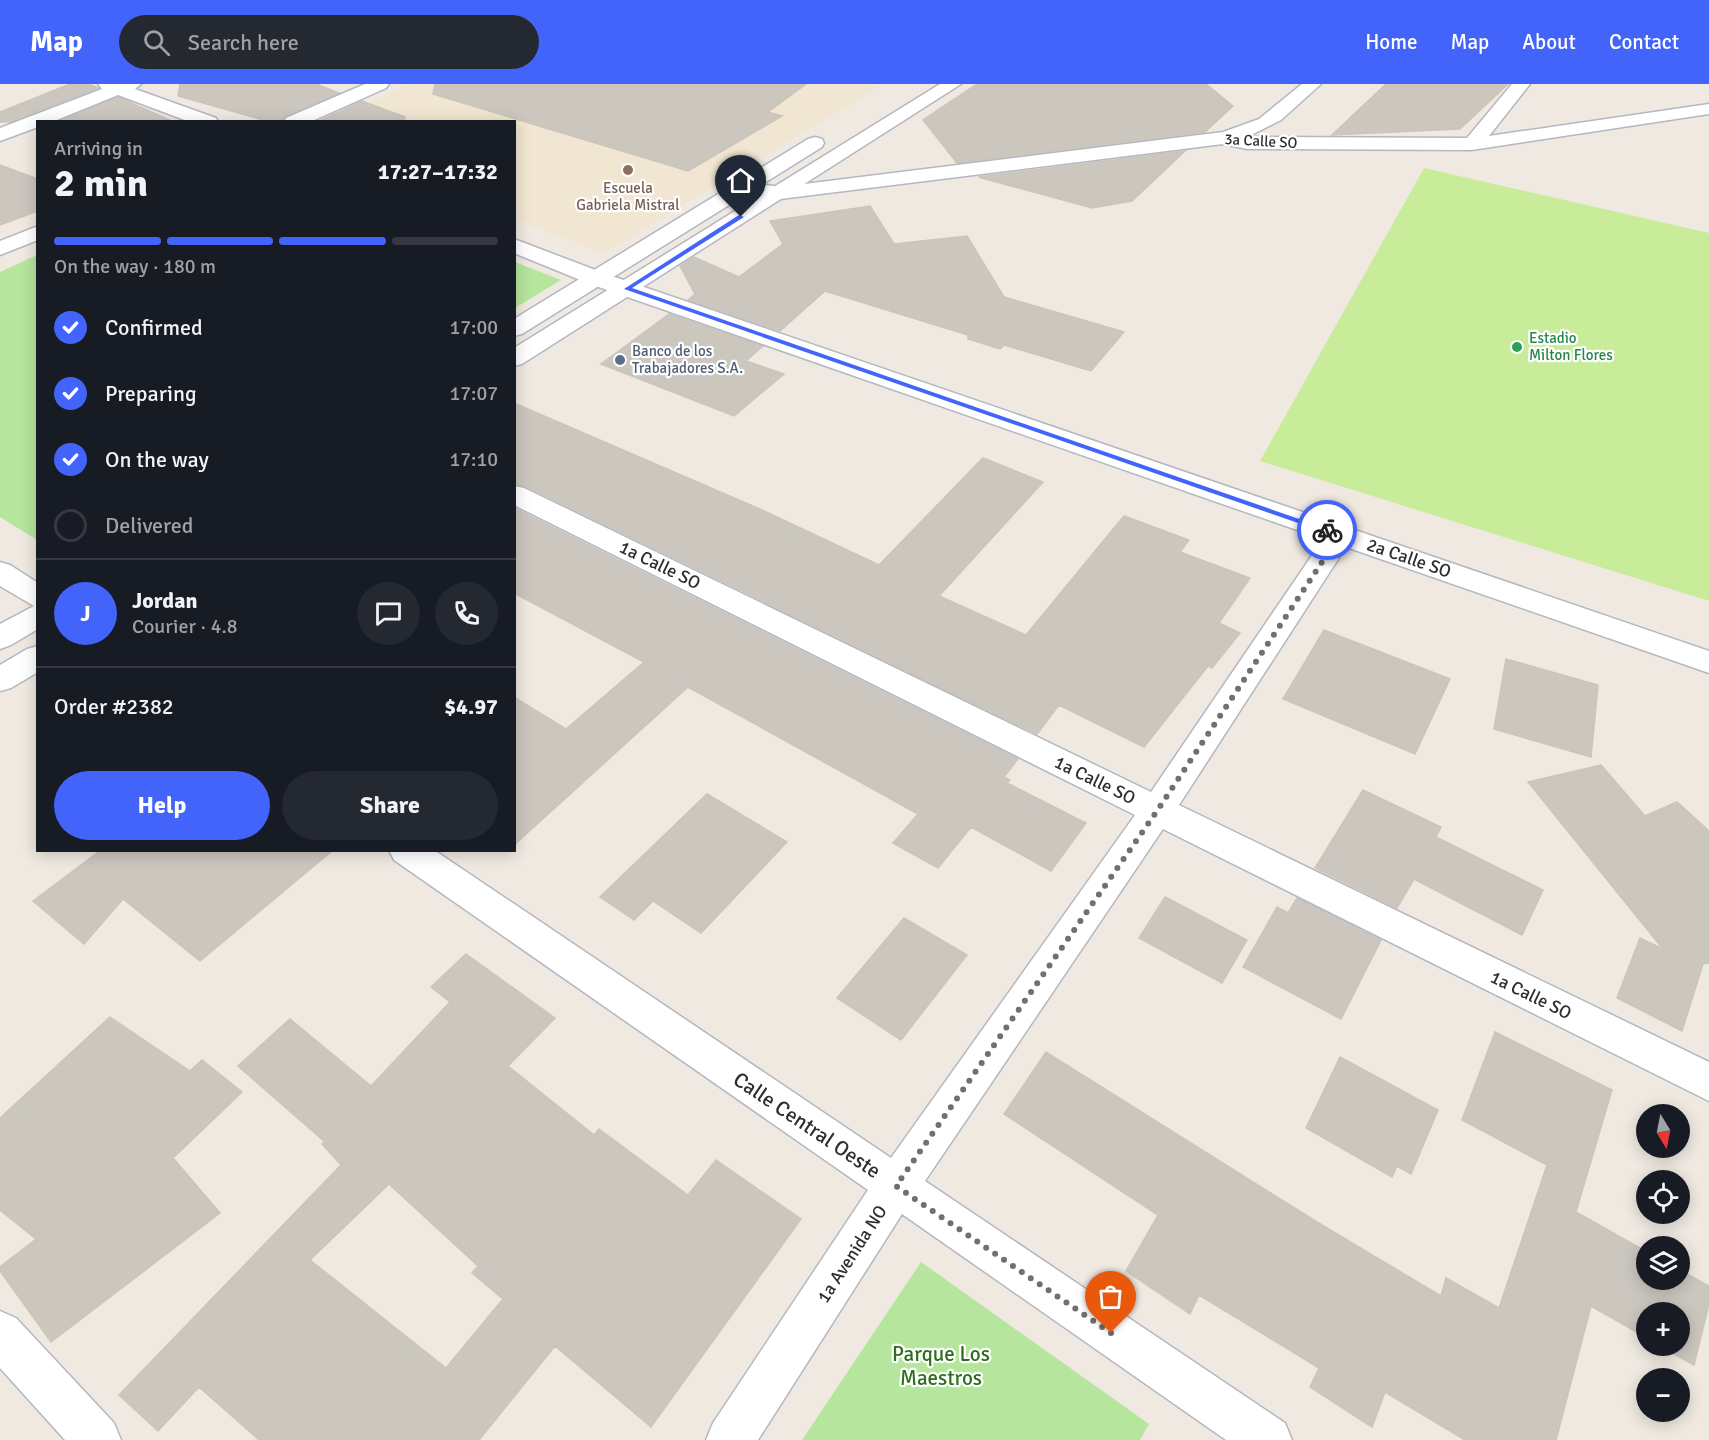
<!DOCTYPE html>
<html lang="en">
<head>
<meta charset="utf-8">
<style>
	:root { --surface:#171b24; --page:#242831; --text:#f1f3f6; --muted:#9ea1a6; --line:#363941; --accent:#4264fb }
	body { margin:0; font-family:Signika,sans-serif; background:var(--page); color:var(--text); height:100vh; display:flex; flex-direction:column; font-size:22px; white-space:nowrap }
	* { box-sizing:border-box; margin:0 }
	p { font-size:20px; color:var(--muted) }
	.icon { flex:none; width:33px; height:33px; fill:none; stroke:currentColor; stroke-width:2; stroke-linecap:round; stroke-linejoin:round }
	.map { position:relative; flex:1; overflow:hidden }
	.side { position:absolute; left:36px; top:36px; width:480px; height:732px; display:flex; flex-direction:column; background:var(--surface); border-radius:0px; box-shadow:0 3px 15px #0003 }
	.side>* { flex:none }
	.needle { width:39px; rotate:170deg }
	.buttons { position:absolute; left:1636px; top:1020px; display:grid; gap:12px }
	.buttons a { display:grid; place-items:center; width:54px; height:54px; border-radius:50%; background:var(--surface); box-shadow:0 3px 15px #0003; font-size:30px }
	.pin { position:absolute; display:grid; place-items:center; width:51px; height:51px; color:#fff; margin:-62px -26px; border-radius:50% 50% 50% 0; rotate:-45deg; box-shadow:0 0 6px #0007 }
	.pin .icon { rotate:45deg }
	.courier { position:absolute; display:grid; place-items:center; width:60px; height:60px; margin:-30px; border:4px solid #4264fb; border-radius:50%; background:#fff; color:#222; box-shadow:0 2px 8px #0007 }
	.head em { font-style:normal; font-weight:700 }
	.head div { display:flex; flex-direction:column-reverse }
	.head { display:flex; align-items:center; justify-content:space-between; height:102px; padding:0 18px }
	h1 { font-size:39px; font-weight:700; line-height:45px }
	.bar { display:grid; grid-template-columns:repeat(4,1fr); gap:9px 6px; align-content:center; height:72px; padding:0 18px }
	.bar i { height:8px; border-radius:4px; background:var(--line) }
	.bar .selected { background:var(--accent) }
	.bar p { grid-column:span 4 }
	.line { display:flex; align-items:center; gap:15px; padding:0 18px; border-top:2px solid var(--line) }
	.line div { flex:1 }
	.round { display:grid; place-items:center; flex:none; width:63px; height:63px; border-radius:32px; background:var(--page) }
	ol { padding:0 18px; list-style:none }
	li { display:flex; align-items:center; gap:18px; height:66px }
	li p { margin-inline-start:auto }
	li .icon { padding:6px; border-radius:50%; background:var(--accent); color:#fff; stroke-width:4 }
	li:last-child { color:var(--muted) }
	li i { width:33px; height:33px; border:3px solid var(--line); border-radius:50% }
	.action { display:flex; gap:12px; margin-top:auto; padding:12px 18px }
	.action a { flex:1; height:69px; border-radius:36px; background:var(--accent); color:#fff; font-size:24px; font-weight:700; line-height:69px; text-align:center }
	.action a+a { background:var(--page); color:var(--text) }
	header { display:flex; align-items:center; gap:36px; box-sizing:border-box; height:84px; padding:0 30px; background:var(--accent); color:#fff }
	header strong { font-size:28px }
	nav { display:flex; gap:33px; margin-inline-start:auto; font-size:21px }
	.search { width:420px; height:54px; background:var(--page); display:flex; align-items:center; gap:15px; box-sizing:border-box; padding:0 21px; border-radius:33px; color:var(--muted); font-size:22px }
	.map>svg:first-child { display:block }
	.education { fill:#f0e6d1 }
	.green { fill:#b6e59e }
	.pitch { fill:#c9ec9a }
	.building { fill:#cbc7bf; stroke:#cbc5ba; stroke-width:1.5; fill-rule:evenodd }
	.lines { fill:none; stroke-linecap:round; stroke-linejoin:round }
	.street-casing { stroke:#b4b7c1; stroke-width:3 }
	.secondary-casing { stroke:#b4b7c1; stroke-width:3 }
	.street { fill:#fff; fill-rule:evenodd }
	.secondary { fill:#fff; fill-rule:evenodd }
	.route { fill:#4264fb }
	.done { stroke:#726f6d; stroke-width:6; stroke-dasharray:0 10.8 }
	.education-dot { fill:#8d6e63; stroke:#fff; stroke-width:2 }
	.leisure-dot { fill:#2e9e5b; stroke:#fff; stroke-width:2 }
	.service-dot { fill:#5c6f8a; stroke:#fff; stroke-width:2 }
	.labels { text-anchor:middle; stroke-width:4.5; stroke-linejoin:round; paint-order:stroke }
	.far-street-label { font-size:15px; fill:#2e2e2e; stroke:#fff }
	.far-education-label { font-size:15px; fill:#785e54; stroke:#fff }
	.far-leisure-label { font-size:15px; fill:#27864d; stroke:#fff; text-anchor:start }
	.far-service-label { font-size:15px; fill:#4e5e75; stroke:#fff; text-anchor:start }
	.street-label { font-size:18px; fill:#2e2e2e; stroke:#fff }
	.near-street-label { font-size:21px; fill:#2e2e2e; stroke:#fff }
	.near-park-label { font-size:21px; fill:#2c6e1b; stroke:#fff }
</style>
</head>
<body>
<header>
<strong>Map</strong>
<div class="search"><svg class="icon" aria-label="search" viewBox="0 0 24 24"><circle cx="10" cy="10" r="6"/><path d="M15 15l6 6"/></svg>Search here</div>
<nav><a>Home</a><a>Map</a><a>About</a><a>Contact</a></nav>
</header>
<div class="map">
<svg width="1709" height="1356" viewBox="0 0 1709 1356">
	<rect width="100%" height="100%" fill="#efe9e1"/>
	<path class="education" d="M 409,0 L 868,0 L 878,3 L 604,169 L 515,135 L 514,38 L 328,38 Z"/>
	<path class="green" d="M 37,171 L 37,456 L 0,433 L 0,188 Z
		M 515,178 L 561,196 L 515,224 Z
		M 921,1178 L 1149,1340 L 1140,1356 L 802,1356 Z"/>
	<path class="pitch" d="M 1424,84 L 1709,149 L 1709,517 L 1260,377 Z"/>
	<path class="building" d="M 70,0 L 89,0 L 98,4 L 11,38 L 0,38 L 0,28 Z
		M 180,0 L 316,0 L 339,9 L 285,32 L 282,38 L 270,38 L 178,12 Z
		M 435,0 L 806,0 L 768,28 L 782,32 L 688,87 L 433,10 Z
		M 977,0 L 1206,0 L 1233,22 L 1205,48 L 957,79 L 923,36 Z
		M 1386,0 L 1508,0 L 1460,45 L 1332,51 Z
		M 118,13 L 174,38 L 59,38 Z
		M 362,17 L 405,33 L 404,38 L 317,38 Z
		M 1185,67 L 1132,117 L 1092,124 L 978,93 Z
		M 0,81 L 38,95 L 38,127 L 0,141 Z
		M 870,122 L 894,160 L 967,152 L 1004,213 L 1124,248 L 1091,287 L 1004,261 L 1000,265 L 968,255 L 968,251 L 825,207 L 780,247 L 688,216 L 695,210 L 680,182 L 694,173 L 739,193 L 783,160 L 770,137 Z
		M 669,230 L 763,262 L 746,277 L 784,290 L 734,332 L 601,280 Z
		M 514,319 L 762,426 L 879,481 L 983,374 L 1043,398 L 939,512 L 1026,551 L 1124,432 L 1189,456 L 1180,468 L 1250,494 L 1219,539 L 1240,549 L 1212,584 L 1208,582 L 1144,663 L 1059,621 L 1037,650 L 525,402 L 514,400 Z
		M 514,424 L 1018,675 L 1004,693 L 1010,696 L 1007,699 L 1086,739 L 1051,787 L 971,743 L 938,784 L 893,759 L 918,730 L 688,603 L 514,761 L 514,613 L 566,645 L 644,578 L 514,509 Z
		M 1324,546 L 1450,595 L 1415,670 L 1283,615 Z
		M 1506,575 L 1598,601 L 1591,673 L 1494,645 Z
		M 1601,681 L 1645,732 L 1677,718 L 1709,747 L 1709,879 L 1703,880 L 1682,947 L 1617,914 L 1640,854 L 1663,865 L 1528,698 Z
		M 1363,706 L 1441,743 L 1436,753 L 1543,806 L 1522,851 L 1414,795 L 1397,824 L 1315,784 Z
		M 707,710 L 787,758 L 701,849 L 653,817 L 634,836 L 600,813 Z
		M 101,766 L 333,766 L 200,877 L 123,815 L 84,860 L 33,817 Z
		M 1165,813 L 1247,856 L 1222,899 L 1139,854 Z
		M 1297,814 L 1381,856 L 1341,935 L 1243,883 L 1277,823 L 1288,829 Z
		M 904,834 L 967,871 L 901,956 L 837,914 Z
		M 466,870 L 555,934 L 508,982 L 594,1051 L 599,1045 L 688,1111 L 716,1076 L 801,1135 L 651,1343 L 555,1262 L 479,1356 L 259,1356 L 199,1303 L 158,1347 L 119,1311 L 341,1081 L 322,1060 L 325,1058 L 238,982 L 290,935 L 371,1002 L 450,918 L 431,903 ZM 389,1100 L 478,1182 L 472,1189 L 503,1215 L 446,1284 L 310,1176 Z
		M 110,933 L 190,987 L 202,976 L 242,1008 L 173,1074 L 220,1129 L 51,1258 L 0,1187 L 0,1183 L 36,1155 L 0,1126 L 0,1034 Z
		M 1495,948 L 1612,1006 L 1576,1128 L 1647,1168 L 1647,1196 L 1680,1196 L 1680,1186 L 1709,1202 L 1709,1220 L 1694,1281 L 1660,1262 L 1680,1262 L 1680,1228 L 1647,1228 L 1647,1254 L 1591,1222 L 1556,1356 L 1465,1356 L 1385,1308 L 1372,1343 L 1310,1303 L 1319,1284 L 1199,1211 L 1190,1230 L 1126,1187 L 1158,1131 L 1004,1030 L 1046,968 L 1317,1138 L 1441,1212 L 1446,1194 L 1499,1224 L 1547,1081 L 1462,1036 Z
		M 1340,973 L 1438,1026 L 1411,1090 L 1397,1082 L 1392,1093 L 1306,1044 Z"/>
	<g class="lines">
		<g class="street-casing">
			<path id="street" d="M 98,0 L 141,0 L 135,5 L 216,34 L 218,38 L 190,38 L 118,11 L 52,38 L 38,38 L 38,43 L 0,57 L 0,44 L 102,5 Z
				M 365,0 L 389,0 L 386,4 L 310,38 L 284,38 L 286,34 Z
				M 1302,0 L 1321,0 L 1281,36 L 1247,53 L 1467,54 L 1512,0 L 1530,0 L 1489,52 L 1709,20 L 1709,30 L 1472,66 L 1247,65 L 1223,60 L 780,115 L 736,108 L 733,104 L 736,100 L 743,98 L 780,103 L 1223,48 L 1259,35 Z
				M 38,142 L 38,156 L 0,171 L 0,157 Z
				M 514,155 L 606,190 L 1709,567 L 1709,589 L 1346,463 L 1179,721 L 1709,978 L 1709,1017 L 1163,745 L 925,1097 L 1285,1339 L 1292,1356 L 1226,1356 L 902,1130 L 758,1356 L 706,1356 L 713,1339 L 868,1106 L 394,776 L 389,766 L 434,766 L 891,1074 L 1135,731 L 514,421 L 514,402 L 524,404 L 1151,708 L 1323,455 L 590,200 L 514,169 Z
				M 0,1227 L 16,1234 L 114,1339 L 121,1356 L 65,1356 L 0,1284 Z"/>
		</g>
		<g class="secondary-casing">
			<path id="secondary" d="M 940,0 L 961,0 L 522,280 L 514,282 L 514,264 Z
				M 815,53 L 822,55 L 824,59 L 822,63 L 522,250 L 514,252 L 514,235 L 808,55 Z
				M 0,478 L 10,481 L 38,499 L 38,545 L 11,561 L 0,565 L 0,540 L 34,522 L 0,502 Z
				M 38,562 L 38,588 L 11,604 L 0,607 L 0,581 L 27,565 Z"/>
		</g>
		<use href="#street" class="street"/>
		<use href="#secondary" class="secondary"/>
	</g>
	<path class="route" d="M 739,131 L 744,133 L 632,204 L 1331,446 L 1324,448 L 624,205 Z"/>
	<g class="lines">
		<path class="done" d="M 1111,1249 L 896,1102 L 1157,727 L 1340,451 L 1327,446"/>
	</g>
	<circle class="education-dot" cx="628" cy="86" r="6"/>
	<circle class="leisure-dot" cx="1517" cy="263" r="6"/>
	<circle class="service-dot" cx="620" cy="276" r="6"/>
	<g class="labels">
		<g class="far-street-label">
			<text transform="translate(1261 57) rotate(3)" y="5">3a Calle SO</text>
		</g>
		<g class="far-education-label">
			<text x="628" y="109">Escuela<tspan x="628" dy="17">Gabriela Mistral</tspan></text>
		</g>
		<g class="far-leisure-label">
			<text x="1529" y="259">Estadio<tspan x="1529" dy="17">Milton Flores</tspan></text>
		</g>
		<g class="far-service-label">
			<text x="632" y="272">Banco de los<tspan x="632" dy="17">Trabajadores S.A.</tspan></text>
		</g>
		<g class="street-label">
			<text transform="translate(1409 474) rotate(19)" y="6">2a Calle SO</text>
			<text transform="translate(660 481) rotate(26)" y="6">1a Calle SO</text>
			<text transform="translate(1095 696) rotate(26)" y="6">1a Calle SO</text>
			<text transform="translate(1531 911) rotate(26)" y="6">1a Calle SO</text>
			<text transform="translate(852 1170) rotate(-57)" y="6">1a Avenida NO</text>
		</g>
		<g class="near-street-label">
			<text transform="translate(807 1041) rotate(34)" y="7">Calle Central Oeste</text>
		</g>
		<g class="near-park-label">
			<text x="941" y="1277">Parque Los<tspan x="941" dy="24">Maestros</tspan></text>
		</g>
	</g>
</svg>
<div class="buttons">
<a><svg class="needle" viewBox="-14 -14 28 28"><path d="M0-13l5 13h-10z" fill="#e53935"/><path d="M0 13l5-13h-10z" fill="#9ea1a6"/></svg></a>
<a><svg class="icon" aria-label="locate" viewBox="0 0 24 24"><circle cx="12" cy="12" r="6"/><path d="M12 2v4M12 18v4M2 12h4M18 12h4"/></svg></a>
<a><svg class="icon" aria-label="layers" viewBox="0 0 24 24"><path d="M12 4l9 5-9 5-9-5zM3 14l9 5 9-5"/></svg></a>
<a>+</a>
<a>−</a>
</div>
<div class="pin" style="left:1111px;top:1249px;background:#ea580c"><svg class="icon" aria-label="bag" viewBox="0 0 24 24"><path d="M5 8h14l-1 12H6zM9 8a3 3 0 0 1 6 0"/></svg></div>
<div class="pin" style="left:741px;top:133px;background:#1f2937"><svg class="icon" aria-label="home" viewBox="0 0 24 24"><path d="M3 11l9-7 9 7M6 9v11h12V9"/></svg></div>
<div class="courier" style="left:1327px;top:446px"><svg class="icon" aria-label="bike" viewBox="0 0 24 24"><circle cx="6" cy="16" r="4"/><circle cx="18" cy="16" r="4"/><path d="M6 16l4-8h5l3 8M10 8l3 8H6M13 5h3"/></svg></div>
<section class="side">
<div class="head"><div><h1>2 min</h1><p>Arriving in</p></div><em>17:27–17:32</em></div>
<div class="bar"><i class="selected"></i><i class="selected"></i><i class="selected"></i><i></i><p>On the way · 180 m</p></div>
<ol>
<li><svg class="icon" aria-label="check" viewBox="0 0 24 24"><path d="M5 12l5 5 9-10"/></svg>Confirmed<p>17:00</p></li>
<li><svg class="icon" aria-label="check" viewBox="0 0 24 24"><path d="M5 12l5 5 9-10"/></svg>Preparing<p>17:07</p></li>
<li><svg class="icon" aria-label="check" viewBox="0 0 24 24"><path d="M5 12l5 5 9-10"/></svg>On the way<p>17:10</p></li>
<li><i></i>Delivered</li>
</ol>
<div class="line" style="height:108px"><b class="round" style="background:var(--accent);color:#fff">J</b><div><b>Jordan</b><p>Courier · 4.8</p></div><a class="round"><svg class="icon" aria-label="chat" viewBox="0 0 24 24"><path d="M4 5h16v11H9l-5 4z"/></svg></a><a class="round"><svg class="icon" aria-label="phone" viewBox="0 0 24 24"><path d="M5 4h4l2 5-3 2q2 4 5 5l2-3 5 2v4C11 20 4 13 5 4z"/></svg></a></div>
<div class="line" style="height:78px"><div>Order #2382</div><b>$4.97</b></div>
<div class="action"><a>Help</a><a>Share</a></div>
</section>
</div>
</body>
</html>
